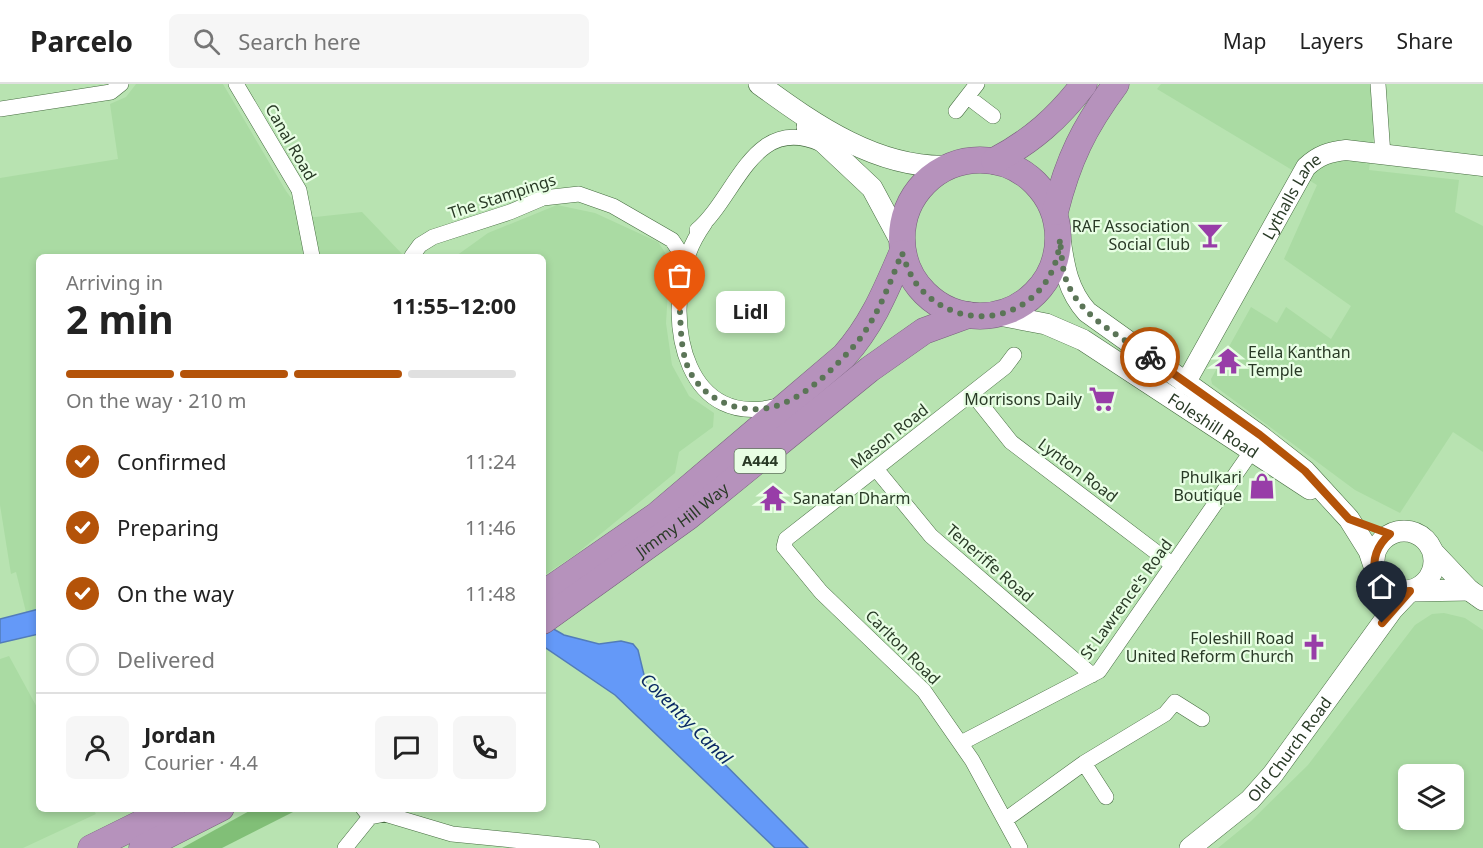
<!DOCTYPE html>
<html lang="en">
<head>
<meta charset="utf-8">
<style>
	:root { --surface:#fff; --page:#f6f6f6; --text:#222; --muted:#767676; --line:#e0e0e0; --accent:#b45309 }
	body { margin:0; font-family:"Noto Sans",sans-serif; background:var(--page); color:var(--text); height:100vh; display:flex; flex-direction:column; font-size:22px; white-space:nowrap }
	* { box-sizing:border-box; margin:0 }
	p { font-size:20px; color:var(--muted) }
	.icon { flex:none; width:33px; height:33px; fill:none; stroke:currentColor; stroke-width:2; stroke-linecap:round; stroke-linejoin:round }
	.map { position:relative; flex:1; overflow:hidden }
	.details { position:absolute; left:36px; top:170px; width:510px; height:558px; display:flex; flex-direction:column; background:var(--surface); border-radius:9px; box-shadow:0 3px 9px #0003 }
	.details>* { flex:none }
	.buttons { position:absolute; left:1398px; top:680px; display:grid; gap:12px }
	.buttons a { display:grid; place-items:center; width:66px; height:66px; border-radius:9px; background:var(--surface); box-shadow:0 3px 9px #0003; font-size:30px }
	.pin { position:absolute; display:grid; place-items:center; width:51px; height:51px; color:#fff; margin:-62px -26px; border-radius:50% 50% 50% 0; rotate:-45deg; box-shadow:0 0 6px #0007 }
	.pin .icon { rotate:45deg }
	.courier { position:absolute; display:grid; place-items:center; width:60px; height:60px; margin:-30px; border:4px solid #b45309; border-radius:50%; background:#fff; color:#222; box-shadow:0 2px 8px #0007 }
	.bubble { position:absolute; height:42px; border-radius:9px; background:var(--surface); box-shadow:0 3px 9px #0003; font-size:20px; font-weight:700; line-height:42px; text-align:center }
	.headline em { font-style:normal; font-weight:700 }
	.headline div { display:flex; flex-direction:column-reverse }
	.headline { display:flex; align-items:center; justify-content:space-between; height:102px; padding:0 30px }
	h1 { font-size:39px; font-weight:700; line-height:45px }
	.bar { display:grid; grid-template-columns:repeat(4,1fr); gap:9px 6px; align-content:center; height:72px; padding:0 30px }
	.bar i { height:8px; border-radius:4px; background:var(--line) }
	.bar .selected { background:var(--accent) }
	.bar p { grid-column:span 4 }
	.line { display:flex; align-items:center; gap:15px; padding:0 30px; border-top:2px solid var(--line) }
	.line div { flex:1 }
	.round { display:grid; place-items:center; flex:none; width:63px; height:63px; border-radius:9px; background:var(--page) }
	ol { padding:0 30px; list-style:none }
	li { display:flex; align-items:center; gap:18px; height:66px }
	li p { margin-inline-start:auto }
	li .icon { padding:6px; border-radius:50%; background:var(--accent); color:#fff; stroke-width:4 }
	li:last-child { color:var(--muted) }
	li i { width:33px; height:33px; border:3px solid var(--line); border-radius:50% }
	header { display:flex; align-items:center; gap:36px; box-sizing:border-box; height:84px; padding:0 30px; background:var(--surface); border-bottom:2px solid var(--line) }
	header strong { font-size:28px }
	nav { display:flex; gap:33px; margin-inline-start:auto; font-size:21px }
	.search { width:420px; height:54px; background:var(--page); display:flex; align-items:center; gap:15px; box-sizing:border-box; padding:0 21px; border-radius:9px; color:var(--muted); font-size:22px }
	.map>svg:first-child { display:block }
	.built { fill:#aadba3; fill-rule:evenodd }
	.green { fill:#81bf77 }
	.water { fill:#6499f8; stroke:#527cb9; stroke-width:1.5 }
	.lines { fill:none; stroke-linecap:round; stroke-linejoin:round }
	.minor-casing { stroke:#466c40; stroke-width:16 }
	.tertiary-casing { stroke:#466c40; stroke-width:21 }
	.secondary-casing { stroke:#466c40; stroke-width:22 }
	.trunk-casing { stroke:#78617c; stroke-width:27 }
	.minor { stroke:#fff; stroke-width:15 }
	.tertiary { stroke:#fff; stroke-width:20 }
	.secondary { stroke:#fff; stroke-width:21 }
	.trunk { stroke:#b692bc; stroke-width:26 }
	.done { stroke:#5b7557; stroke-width:6; stroke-dasharray:0 10.8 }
	.route { stroke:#b45309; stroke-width:8 }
	.labels { text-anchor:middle; stroke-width:4.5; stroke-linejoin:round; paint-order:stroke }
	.shield { fill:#e8fee4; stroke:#62755f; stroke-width:1.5 }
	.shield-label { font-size:15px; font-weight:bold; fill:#293a26 }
	.street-label { font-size:16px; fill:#293a26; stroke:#e8fee4 }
	.poi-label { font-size:16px; fill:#293a26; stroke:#e8fee4; text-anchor:end }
	.water-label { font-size:18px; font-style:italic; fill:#0a2a64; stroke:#e8fee4 }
</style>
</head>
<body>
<header>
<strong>Parcelo</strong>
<div class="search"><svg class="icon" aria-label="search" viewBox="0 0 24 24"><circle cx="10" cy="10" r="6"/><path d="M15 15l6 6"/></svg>Search here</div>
<nav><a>Map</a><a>Layers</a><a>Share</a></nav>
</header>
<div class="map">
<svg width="1483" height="764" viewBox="0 0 1483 764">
	<rect width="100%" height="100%" fill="#b8e3b1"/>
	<path class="built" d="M 136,0 L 223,0 L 286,107 L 306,134 L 362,128 L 404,172 L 39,172 L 39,525 L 26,528 L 16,488 L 11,490 L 0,421 L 0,94 L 118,75 L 110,20 L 126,13 Z
		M 1161,0 L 1372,0 L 1375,40 L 1369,86 L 1459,96 L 1455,128 L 1483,142 L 1483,368 L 1453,348 L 1400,429 L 1355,406 L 1212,300 L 1211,295 L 1251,223 L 1277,239 L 1286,223 L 1331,255 L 1351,222 L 1284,175 L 1317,101 L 1157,5 Z
		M 557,121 L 595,129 L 658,158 L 670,176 L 666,239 L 672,281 L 689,312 L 714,329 L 713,343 L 679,368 L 675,389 L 575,471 L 543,492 L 543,172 L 456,172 L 488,149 Z
		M 1444,529 L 1465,534 L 1483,546 L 1483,764 L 1218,764 L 1251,737 L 1308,681 L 1415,541 L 1432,530 ZM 1408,690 L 1454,690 L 1454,735 L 1408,735 Z
		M 9,572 L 39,627 L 39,724 L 93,725 L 96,730 L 23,764 L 0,764 L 0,575 Z"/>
	<path class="green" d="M 253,725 L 299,725 L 222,764 L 182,764 Z"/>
	<path class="water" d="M 39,525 L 39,550 L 0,559 L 0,535 Z
		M 543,539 L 564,551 L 599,560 L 621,557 L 633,560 L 638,566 L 646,599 L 656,611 L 808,764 L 775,764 L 615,611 L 543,562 Z"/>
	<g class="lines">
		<g class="minor-casing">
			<path id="minor" d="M 236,0 L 299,106 L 312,172
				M 1378,0 L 1383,71
				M 968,13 L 993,32
				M 0,25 L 111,8 L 121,0
				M 956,27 L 977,0
				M 705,139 C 698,149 692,159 688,171 C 664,240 686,349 781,321
				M 697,146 C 737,112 753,29 821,60
				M 412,172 L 420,161 L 433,153 L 510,128 L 543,114 L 579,110 L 613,122 L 672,156 L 682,171 L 683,187
				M 1014,271 L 1005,283 L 786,455 L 784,463 L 821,508 L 924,607 L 972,676 L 1020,764
				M 972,309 L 1011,358 L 1173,481
				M 876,385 L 931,452 L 1092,591
				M 961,659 L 1099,587 L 1251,368
				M 1084,679 L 1106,713
				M 363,724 L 370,733 L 385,730 L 452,750 L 592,764
				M 1005,736 L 1084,679 L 1165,630 L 1175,618 L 1202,635
				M 345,764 L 370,733"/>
		</g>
		<g class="tertiary-casing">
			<g id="tertiary">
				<path id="s1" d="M 1185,300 L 1306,83 C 1319,71 1329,68 1346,66 L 1483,82"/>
			</g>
		</g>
		<g class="secondary-casing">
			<g id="secondary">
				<path d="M 759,0 C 815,41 879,86 951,82"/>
				<path d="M 807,43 L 872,104 L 900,156"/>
				<path d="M 1060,155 C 1064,183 1068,207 1087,228 L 1259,351 L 1305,387 L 1349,435 L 1369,467 L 1375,485"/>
				<path id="s2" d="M 999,231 L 1046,240 L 1083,256 L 1310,405"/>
				<circle cx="1404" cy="477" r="30"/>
				<path d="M 1434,469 L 1469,506 L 1483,516"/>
				<path d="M 1413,507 L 1469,506"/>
				<path id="s3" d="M 1190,764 L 1250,716 L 1273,690 L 1392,526 L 1410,507"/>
			</g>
		</g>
		<g class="trunk-casing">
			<g id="trunk">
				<circle cx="980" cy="154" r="78"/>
				<path d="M 994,77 C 1032,57 1058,34 1084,0"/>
				<path d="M 1055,128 C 1068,76 1084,43 1116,0"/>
				<path d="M 543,510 L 657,431 L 844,272 C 872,241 886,206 902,169"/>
				<path id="s4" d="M 543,537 L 688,433 L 870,285 L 924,247 L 968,231"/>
				<path d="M 91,764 L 172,724"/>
				<path d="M 142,764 L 221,724"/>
			</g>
		</g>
		<use href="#minor" class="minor"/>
		<use href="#tertiary" class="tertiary"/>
		<use href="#secondary" class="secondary"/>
		<use href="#trunk" class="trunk"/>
	</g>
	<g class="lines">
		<path class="done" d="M 680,228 C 681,248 681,268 689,286 C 705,319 747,333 779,321 C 808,311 834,284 854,262 C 877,235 889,201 902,169 C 906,180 910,192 918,202 C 967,259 1055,231 1060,155 C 1061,166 1062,178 1064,189 C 1075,231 1118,250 1150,273"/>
		<path class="route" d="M 1150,273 L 1260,351 L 1305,387 L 1349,435 L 1390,450 C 1363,473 1372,510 1410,507 L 1382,539"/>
	</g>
	<defs>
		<g id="bar-bare" transform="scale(2.07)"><path d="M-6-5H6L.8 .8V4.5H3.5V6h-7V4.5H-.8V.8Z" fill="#983da8" stroke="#e8fee4" stroke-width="2.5" paint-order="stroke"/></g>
		<g id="temple-bare" transform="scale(2.07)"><path d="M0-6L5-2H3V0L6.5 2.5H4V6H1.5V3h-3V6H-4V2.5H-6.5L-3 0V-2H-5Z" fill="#983da8" stroke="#e8fee4" stroke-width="2.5" paint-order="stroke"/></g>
		<g id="supermarket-bare" transform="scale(2.07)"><path d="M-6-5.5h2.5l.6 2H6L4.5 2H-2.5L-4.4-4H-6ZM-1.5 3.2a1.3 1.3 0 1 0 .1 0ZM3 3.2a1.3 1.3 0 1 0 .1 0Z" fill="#983da8" stroke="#e8fee4" stroke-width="2.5" paint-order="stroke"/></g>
		<g id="shop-bare" transform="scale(2.07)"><path d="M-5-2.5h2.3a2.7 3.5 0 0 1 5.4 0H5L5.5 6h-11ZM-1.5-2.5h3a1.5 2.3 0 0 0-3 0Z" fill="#983da8" stroke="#e8fee4" stroke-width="2.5" paint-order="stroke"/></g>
		<g id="church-bare" transform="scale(2.07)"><path d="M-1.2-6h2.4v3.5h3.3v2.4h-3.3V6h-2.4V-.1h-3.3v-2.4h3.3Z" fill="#983da8" stroke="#e8fee4" stroke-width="2.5" paint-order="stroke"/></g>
	</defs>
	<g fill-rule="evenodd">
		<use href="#bar-bare" x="1210" y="151"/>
		<use href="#temple-bare" x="1228" y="277"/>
		<use href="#supermarket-bare" x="1102" y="315"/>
		<use href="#shop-bare" x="1262" y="402"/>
		<use href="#temple-bare" x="773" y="414"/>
		<use href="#church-bare" x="1314" y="563"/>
	</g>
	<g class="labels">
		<rect class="shield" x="734.5" y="365" width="51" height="24" rx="4.5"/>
		<g class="shield-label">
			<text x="760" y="382">A444</text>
		</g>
		<g class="street-label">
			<text transform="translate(291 58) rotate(60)" y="6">Canal Road</text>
			<text transform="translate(502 112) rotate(-18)" y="6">The Stampings</text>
			<text dy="6" stroke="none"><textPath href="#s1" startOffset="216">Lythalls Lane</textPath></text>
			<text dy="6" stroke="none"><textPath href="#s2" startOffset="244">Foleshill Road</textPath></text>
			<text transform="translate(889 352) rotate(-38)" y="6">Mason Road</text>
			<text transform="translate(1078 386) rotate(37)" y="6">Lynton Road</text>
			<text dy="6" stroke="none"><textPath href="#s4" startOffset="172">Jimmy Hill Way</textPath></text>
			<text transform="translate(990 479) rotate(41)" y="6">Teneriffe Road</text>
			<text transform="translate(1126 515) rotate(-54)" y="6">St Lawrence's Road</text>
			<text transform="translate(903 563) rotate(45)" y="6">Carlton Road</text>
			<text dy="6" stroke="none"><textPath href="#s3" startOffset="141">Old Church Road</textPath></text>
		</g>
		<g class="poi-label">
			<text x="1190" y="148">RAF Association<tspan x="1190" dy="18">Social Club</tspan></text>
			<text x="1248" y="274" text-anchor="start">Eella Kanthan<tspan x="1248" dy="18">Temple</tspan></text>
			<text x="1082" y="321">Morrisons Daily</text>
			<text x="1242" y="399">Phulkari<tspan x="1242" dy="18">Boutique</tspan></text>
			<text x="793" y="420" text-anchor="start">Sanatan Dharm</text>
			<text x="1294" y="560">Foleshill Road<tspan x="1294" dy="18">United Reform Church</tspan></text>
		</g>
		<g class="water-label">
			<text transform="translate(686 635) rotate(45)" y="6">Coventry Canal</text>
		</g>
	</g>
</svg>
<div class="buttons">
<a><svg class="icon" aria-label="layers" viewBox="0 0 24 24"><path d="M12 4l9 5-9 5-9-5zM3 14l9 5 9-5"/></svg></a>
</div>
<div class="pin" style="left:680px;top:228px;background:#ea580c"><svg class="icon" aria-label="bag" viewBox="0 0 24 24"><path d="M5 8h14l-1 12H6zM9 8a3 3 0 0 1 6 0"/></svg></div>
<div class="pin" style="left:1382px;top:539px;background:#1f2937"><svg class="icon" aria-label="home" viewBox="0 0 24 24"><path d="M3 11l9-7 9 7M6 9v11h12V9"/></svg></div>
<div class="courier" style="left:1150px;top:273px"><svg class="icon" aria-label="bike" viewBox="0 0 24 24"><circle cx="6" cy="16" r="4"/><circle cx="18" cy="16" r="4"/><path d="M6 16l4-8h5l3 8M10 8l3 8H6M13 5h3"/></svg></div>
<div class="bubble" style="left:716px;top:207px;width:69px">Lidl</div>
<section class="details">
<div class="headline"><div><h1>2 min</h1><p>Arriving in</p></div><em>11:55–12:00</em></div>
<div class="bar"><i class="selected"></i><i class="selected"></i><i class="selected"></i><i></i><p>On the way · 210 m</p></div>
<ol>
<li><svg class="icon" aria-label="check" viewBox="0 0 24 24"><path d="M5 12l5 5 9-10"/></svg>Confirmed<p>11:24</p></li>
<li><svg class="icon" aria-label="check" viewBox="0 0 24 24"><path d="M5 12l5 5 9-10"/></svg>Preparing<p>11:46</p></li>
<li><svg class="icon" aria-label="check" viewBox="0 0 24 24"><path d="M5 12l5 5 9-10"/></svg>On the way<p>11:48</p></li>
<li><i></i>Delivered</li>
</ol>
<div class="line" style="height:108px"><a class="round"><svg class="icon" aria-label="person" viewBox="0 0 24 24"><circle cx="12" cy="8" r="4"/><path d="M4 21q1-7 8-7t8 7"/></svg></a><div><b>Jordan</b><p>Courier · 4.4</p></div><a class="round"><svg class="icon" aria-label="chat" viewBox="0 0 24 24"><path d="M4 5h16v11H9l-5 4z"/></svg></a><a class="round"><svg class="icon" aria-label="phone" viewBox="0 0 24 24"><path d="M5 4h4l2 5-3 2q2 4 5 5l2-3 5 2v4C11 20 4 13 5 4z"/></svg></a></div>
</section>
</div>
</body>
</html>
